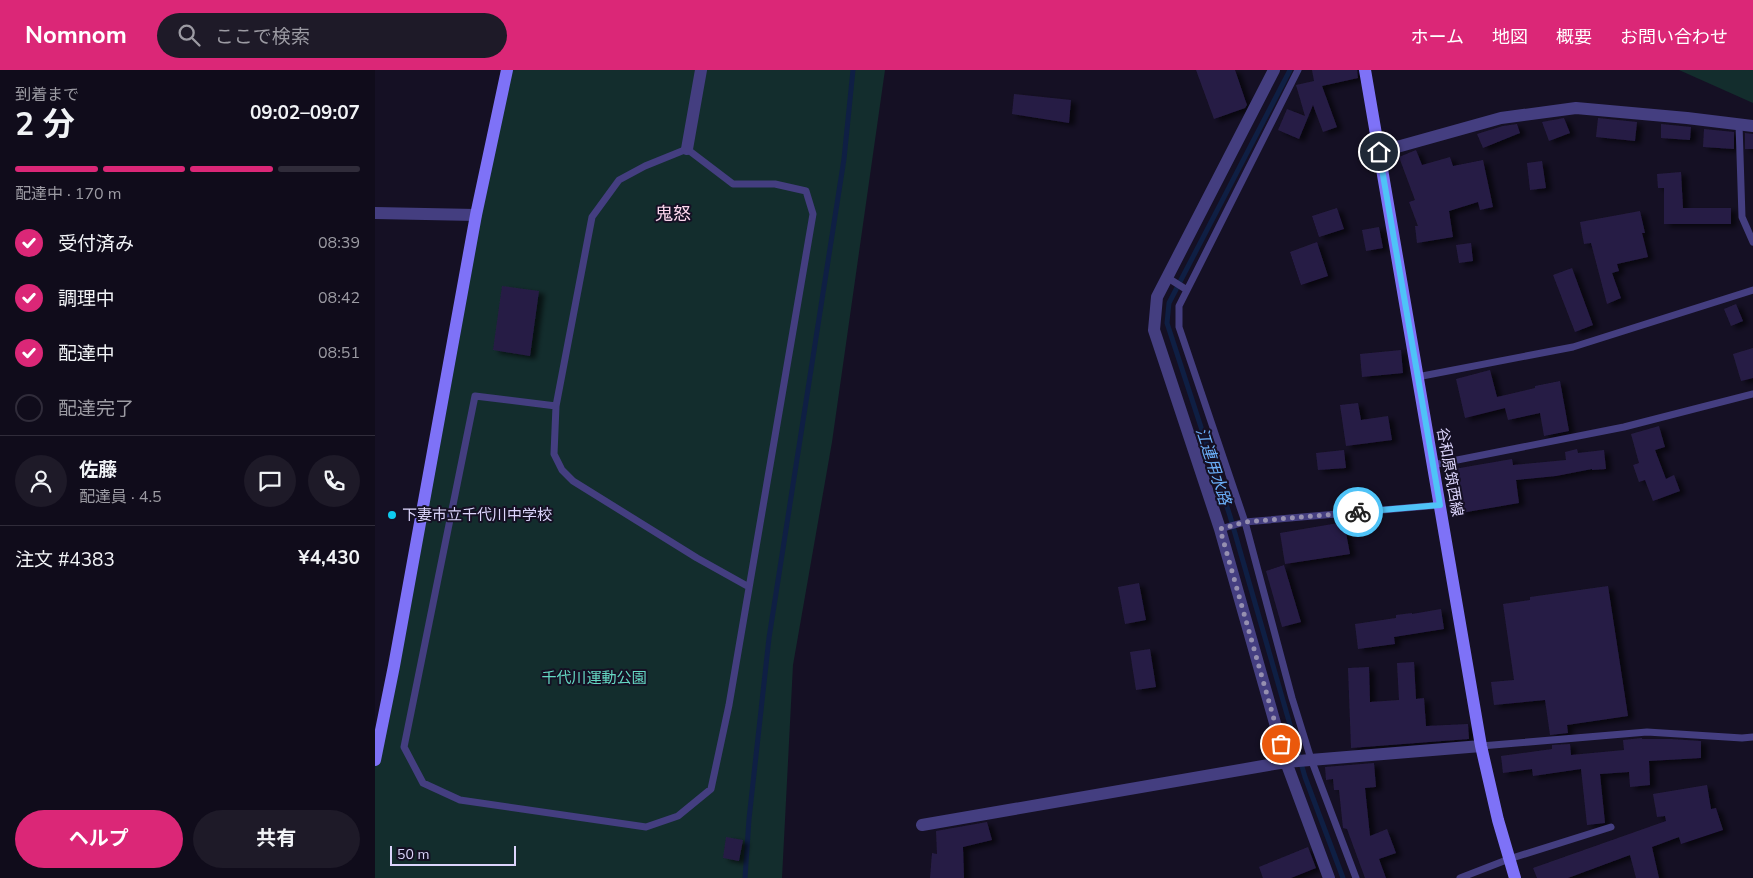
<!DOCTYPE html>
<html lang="ja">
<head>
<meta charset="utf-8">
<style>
	:root { --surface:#100c1b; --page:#1e1a28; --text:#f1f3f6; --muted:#9c9ba3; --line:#302c3a; --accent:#db2777 }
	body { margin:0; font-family:"Nunito Sans","Noto Sans JP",sans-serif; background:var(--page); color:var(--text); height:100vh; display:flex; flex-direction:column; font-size:19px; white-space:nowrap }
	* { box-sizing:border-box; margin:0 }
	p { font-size:16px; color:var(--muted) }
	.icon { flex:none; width:28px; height:28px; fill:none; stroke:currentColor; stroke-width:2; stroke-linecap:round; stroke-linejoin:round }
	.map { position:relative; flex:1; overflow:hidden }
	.details { display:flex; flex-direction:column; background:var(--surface); width:375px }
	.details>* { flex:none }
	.scale { position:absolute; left:15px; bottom:12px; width:126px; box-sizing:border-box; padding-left:5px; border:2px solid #dcd5fc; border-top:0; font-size:14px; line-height:18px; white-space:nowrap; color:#dcd5fc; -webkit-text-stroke:4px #151024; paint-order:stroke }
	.pin { position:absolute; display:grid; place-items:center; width:42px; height:42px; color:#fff; margin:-21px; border:2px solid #fff; border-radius:50%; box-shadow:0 1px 5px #0007 }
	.courier { position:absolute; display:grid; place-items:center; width:50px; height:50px; margin:-25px; border:4px solid #4fc3f7; border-radius:50%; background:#fff; color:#222; box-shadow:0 1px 6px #0007 }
	.summary em { font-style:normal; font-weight:700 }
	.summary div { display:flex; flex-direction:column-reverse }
	.summary { display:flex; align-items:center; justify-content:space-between; height:85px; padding:0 15px }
	h1 { font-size:32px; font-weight:700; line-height:38px }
	.bar { display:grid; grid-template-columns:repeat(4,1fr); gap:8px 5px; align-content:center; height:60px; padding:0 15px }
	.bar i { height:6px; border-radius:4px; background:var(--line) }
	.bar .active { background:var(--accent) }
	.bar p { grid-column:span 4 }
	.line { display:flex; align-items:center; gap:12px; padding:0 15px; border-top:1px solid var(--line) }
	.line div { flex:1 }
	.round { display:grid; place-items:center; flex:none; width:52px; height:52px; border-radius:26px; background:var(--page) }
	ol { padding:0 15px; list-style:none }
	li { display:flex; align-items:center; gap:15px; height:55px }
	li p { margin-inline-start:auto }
	li .icon { padding:5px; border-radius:50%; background:var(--accent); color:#fff; stroke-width:4 }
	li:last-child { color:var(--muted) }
	li i { width:28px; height:28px; border:2px solid var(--line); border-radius:50% }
	.button { display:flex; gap:10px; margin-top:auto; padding:10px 15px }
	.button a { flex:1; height:58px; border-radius:30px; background:var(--accent); color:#fff; font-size:20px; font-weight:700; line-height:58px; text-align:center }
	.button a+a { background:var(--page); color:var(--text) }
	header { display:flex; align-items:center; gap:30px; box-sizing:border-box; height:70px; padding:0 25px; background:var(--accent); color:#fff }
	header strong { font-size:24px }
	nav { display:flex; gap:28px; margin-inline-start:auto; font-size:18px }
	.search { width:350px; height:45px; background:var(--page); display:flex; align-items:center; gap:12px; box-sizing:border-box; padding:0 18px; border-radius:28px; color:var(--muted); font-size:19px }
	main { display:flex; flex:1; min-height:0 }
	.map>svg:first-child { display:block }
	.green { fill:#132d2d }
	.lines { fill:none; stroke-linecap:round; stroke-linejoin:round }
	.stream { stroke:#0f1f44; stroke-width:5 }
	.building { fill:#271d44; filter:url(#shadow) }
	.lane { stroke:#443e80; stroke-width:7 }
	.street { stroke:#443e80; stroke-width:12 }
	.secondary { stroke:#7e72f7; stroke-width:12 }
	.done { stroke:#9690b0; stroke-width:5; stroke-dasharray:0 9 }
	.route { stroke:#4fc3f7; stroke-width:6 }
	.poi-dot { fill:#0ecbef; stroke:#151024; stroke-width:2 }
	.labels { text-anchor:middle; stroke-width:4; stroke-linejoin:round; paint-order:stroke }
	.street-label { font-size:15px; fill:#dcd5fc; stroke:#151024 }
	.poi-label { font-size:15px; fill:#dcd5fc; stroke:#151024; text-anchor:start }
	.park-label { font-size:15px; fill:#65d8c3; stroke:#151024 }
	.water-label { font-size:16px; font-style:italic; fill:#6aadf6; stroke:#151024 }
	.quarter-label { font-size:18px; fill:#fdd7ed; stroke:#151024 }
</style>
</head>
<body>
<header>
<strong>Nomnom</strong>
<div class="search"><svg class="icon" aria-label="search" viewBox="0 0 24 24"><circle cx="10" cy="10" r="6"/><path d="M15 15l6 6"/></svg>ここで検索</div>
<nav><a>ホーム</a><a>地図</a><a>概要</a><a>お問い合わせ</a></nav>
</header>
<main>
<section class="details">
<div class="summary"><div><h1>2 分</h1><p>到着まで</p></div><em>09:02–09:07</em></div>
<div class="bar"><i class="active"></i><i class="active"></i><i class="active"></i><i></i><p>配達中 · 170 m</p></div>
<ol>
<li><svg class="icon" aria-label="check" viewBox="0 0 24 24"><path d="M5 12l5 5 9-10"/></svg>受付済み<p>08:39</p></li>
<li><svg class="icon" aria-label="check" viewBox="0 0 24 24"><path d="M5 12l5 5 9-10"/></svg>調理中<p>08:42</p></li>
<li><svg class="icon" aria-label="check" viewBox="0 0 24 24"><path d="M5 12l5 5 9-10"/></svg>配達中<p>08:51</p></li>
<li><i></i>配達完了</li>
</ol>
<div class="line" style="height:90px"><a class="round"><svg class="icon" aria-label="person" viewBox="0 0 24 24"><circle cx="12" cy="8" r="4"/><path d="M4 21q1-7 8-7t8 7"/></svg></a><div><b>佐藤</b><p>配達員 · 4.5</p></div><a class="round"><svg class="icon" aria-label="chat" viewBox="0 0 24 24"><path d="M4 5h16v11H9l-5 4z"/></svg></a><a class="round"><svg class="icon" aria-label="phone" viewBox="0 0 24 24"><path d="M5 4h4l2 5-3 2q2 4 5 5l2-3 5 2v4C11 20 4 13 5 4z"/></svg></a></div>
<div class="line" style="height:65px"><div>注文 #4383</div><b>¥4,430</b></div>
<div class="button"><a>ヘルプ</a><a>共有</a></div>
</section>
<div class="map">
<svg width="1378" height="808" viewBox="0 0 1378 808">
	<defs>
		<filter id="shadow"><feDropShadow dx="5.5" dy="3" stdDeviation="2.5" flood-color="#0009"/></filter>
	</defs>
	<rect width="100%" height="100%" fill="#151024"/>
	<path class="green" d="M 132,0 L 510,0 L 457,372 L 418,595 L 407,808 L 0,808 L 0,690 Z
		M 1304,0 L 1378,0 L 1378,33 Z"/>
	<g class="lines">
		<path class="stream" d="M 915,0 L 794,233 L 792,253 L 855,446 L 930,707 L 968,808
			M 370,808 L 374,749 L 394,568 L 469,89 L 478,0"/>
	</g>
	<path class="building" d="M 821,0 L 860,0 L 872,35 L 870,38 L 839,49 Z
		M 937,0 L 982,0 L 983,8 L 947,16 L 962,57 L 948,62 L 938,35 L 924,69 L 903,60 L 912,39 L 930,46 L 921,15 L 939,11 Z
		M 639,24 L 696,30 L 694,53 L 637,44 Z
		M 1189,48 L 1195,63 L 1174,71 L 1167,52 Z
		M 1223,48 L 1262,52 L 1260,71 L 1221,67 Z
		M 1142,54 L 1145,63 L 1108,78 L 1102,64 L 1128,56 Z
		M 1286,54 L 1316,57 L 1315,70 L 1286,68 Z
		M 1329,59 L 1359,62 L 1359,79 L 1328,77 Z
		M 1370,63 L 1378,64 L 1378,79 L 1370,79 Z
		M 1041,80 L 1047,95 L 1075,87 L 1078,96 L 1108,90 L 1118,137 L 1105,140 L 1103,132 L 1074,141 L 1078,167 L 1042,173 L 1040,156 L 1043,156 L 1034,132 L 1040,130 L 1024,87 Z
		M 1167,91 L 1171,118 L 1155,120 L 1152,93 Z
		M 1306,102 L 1308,138 L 1356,138 L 1356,154 L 1289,154 L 1289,118 L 1283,118 L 1282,104 Z
		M 962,138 L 969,159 L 944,167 L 937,146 Z
		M 1265,141 L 1270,163 L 1267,163 L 1273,187 L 1242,194 L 1244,201 L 1237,203 L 1246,228 L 1232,234 L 1216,173 L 1209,174 L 1205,152 Z
		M 1004,157 L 1008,178 L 991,181 L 987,160 Z
		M 942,172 L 953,206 L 926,215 L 915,182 Z
		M 1096,173 L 1098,191 L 1084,193 L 1081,175 Z
		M 1197,198 L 1218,255 L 1200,262 L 1178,205 Z
		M 127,216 L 164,221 L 155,286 L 118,280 Z
		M 1361,234 L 1368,251 L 1356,256 L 1349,239 Z
		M 1378,278 L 1378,308 L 1366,311 L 1358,284 Z
		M 1026,280 L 1028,303 L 987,307 L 985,284 Z
		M 1115,300 L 1122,327 L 1160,318 L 1160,316 L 1185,311 L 1194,361 L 1169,366 L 1165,343 L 1133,350 L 1130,338 L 1090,348 L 1081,309 Z
		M 983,333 L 986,350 L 1013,346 L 1017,370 L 971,376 L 965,335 Z
		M 1284,356 L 1290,377 L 1280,380 L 1291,409 L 1299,405 L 1305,421 L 1278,431 L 1270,410 L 1264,412 L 1258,395 L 1264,393 L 1256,364 Z
		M 1202,379 L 1203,383 L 1229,380 L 1231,399 L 1217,400 L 1217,399 L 1181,406 L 1141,410 L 1144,433 L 1086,443 L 1079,399 L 1137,389 L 1138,395 L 1191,390 L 1190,382 Z
		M 969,380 L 971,398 L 943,400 L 941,383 Z
		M 969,452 L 975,484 L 910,494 L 905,463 Z
		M 909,495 L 926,552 L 907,557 L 891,501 Z
		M 764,513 L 771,550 L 750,554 L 743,517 Z
		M 1233,516 L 1253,646 L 1192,655 L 1193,663 L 1175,665 L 1170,630 L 1119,635 L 1116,612 L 1139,610 L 1128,534 L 1155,530 L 1155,527 Z
		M 1066,539 L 1069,559 L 1019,567 L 1020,574 L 983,579 L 980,554 L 1021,548 L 1021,545 L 1037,543 L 1037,544 Z
		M 775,579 L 781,617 L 761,620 L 755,582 Z
		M 1039,592 L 1041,629 L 1049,628 L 1051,656 L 1093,654 L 1094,669 L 976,678 L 973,598 L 994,597 L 995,632 L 1024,630 L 1022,593 Z
		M 1267,668 L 1267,669 L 1295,669 L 1326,671 L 1326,688 L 1274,691 L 1275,715 L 1255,717 L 1254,702 L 1225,704 L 1230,753 L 1212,755 L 1206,699 L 1158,706 L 1157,699 L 1128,703 L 1126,686 L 1177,679 L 1177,675 L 1195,674 L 1196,685 L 1249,680 L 1248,670 Z
		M 999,693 L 1001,717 L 990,718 L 995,766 L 1012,759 L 1021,783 L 1004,789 L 1011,808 L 990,808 L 972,759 L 968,758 L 964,720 L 959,720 L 958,709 L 951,710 L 950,697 Z
		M 1332,715 L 1336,739 L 1341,738 L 1348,760 L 1306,774 L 1304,767 L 1277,777 L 1284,808 L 1261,808 L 1255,785 L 1193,808 L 1162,808 L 1158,798 L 1291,751 L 1290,746 L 1282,747 L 1278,724 Z
		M 612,752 L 617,770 L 588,777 L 589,808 L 555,808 L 557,783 L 562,784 L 561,761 Z
		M 351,767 L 368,770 L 364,791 L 348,788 Z
		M 933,777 L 941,798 L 916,808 L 888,808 L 884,797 Z"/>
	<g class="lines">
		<path class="lane" d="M 923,0 L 804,236 L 804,257 L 870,452 L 917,628 L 936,689 L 981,808
			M 1364,54 L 1367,147 L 1378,172
			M 793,208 L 812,220
			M 1042,307 L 1198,277 L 1378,220
			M 181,336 L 100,326 L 29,677 L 48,713 L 85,730 L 271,757 L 303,746 L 336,719 L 354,635 L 438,144 L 431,121 L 400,114 L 358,114 L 312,79 L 270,96 L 244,110 L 217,147 L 181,336 L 179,384 L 187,400 L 198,411 L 322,488 L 374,517
			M 1057,395 L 1249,357 L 1378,324
			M 845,459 L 870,452 L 1065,435
			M 1106,676 L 1272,662 L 1367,668 L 1378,667
			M 1085,808 L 1134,789 L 1236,757"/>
		<path class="street" d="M 899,0 L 782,227 L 779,260 L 845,459 L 911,692 L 954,808
			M 312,79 L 326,0
			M 1004,82 L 1126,48 L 1201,38 L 1312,48 L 1378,56
			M 0,143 L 101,145
			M 547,755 L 911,692 L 1106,676"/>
		<path class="secondary" d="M 990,0 L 1106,676 L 1123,750 L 1140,808
			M 0,690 L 19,596 L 101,145 L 132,0"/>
	</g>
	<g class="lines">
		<path class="done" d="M 906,674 L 845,459 L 870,452 L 983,442"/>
		<path class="route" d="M 983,442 L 1065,435 L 1004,82"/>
	</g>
	<circle class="poi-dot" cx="17" cy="445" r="5"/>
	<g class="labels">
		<g class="street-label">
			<text transform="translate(1075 402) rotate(80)" y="5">谷和原筑西線</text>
		</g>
		<g class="poi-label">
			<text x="27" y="450">下妻市立千代川中学校</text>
		</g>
		<g class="park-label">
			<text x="219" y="613">千代川運動公園</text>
		</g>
		<g class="water-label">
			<text transform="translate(839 396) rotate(72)" y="6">江連用水路</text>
		</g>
		<g class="quarter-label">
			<text x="298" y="150">鬼怒</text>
		</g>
	</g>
</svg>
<div class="scale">50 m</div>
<div class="pin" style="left:906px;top:674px;background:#ea580c"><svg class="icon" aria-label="bag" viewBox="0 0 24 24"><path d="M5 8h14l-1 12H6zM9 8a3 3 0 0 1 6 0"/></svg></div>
<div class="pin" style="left:1004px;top:82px;background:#1f2937"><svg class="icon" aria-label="home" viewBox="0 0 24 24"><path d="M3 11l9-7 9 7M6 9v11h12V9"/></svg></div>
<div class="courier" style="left:983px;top:442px"><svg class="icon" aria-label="bike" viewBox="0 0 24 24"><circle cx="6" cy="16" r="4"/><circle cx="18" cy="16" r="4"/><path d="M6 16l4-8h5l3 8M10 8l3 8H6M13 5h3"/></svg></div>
</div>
</main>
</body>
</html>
